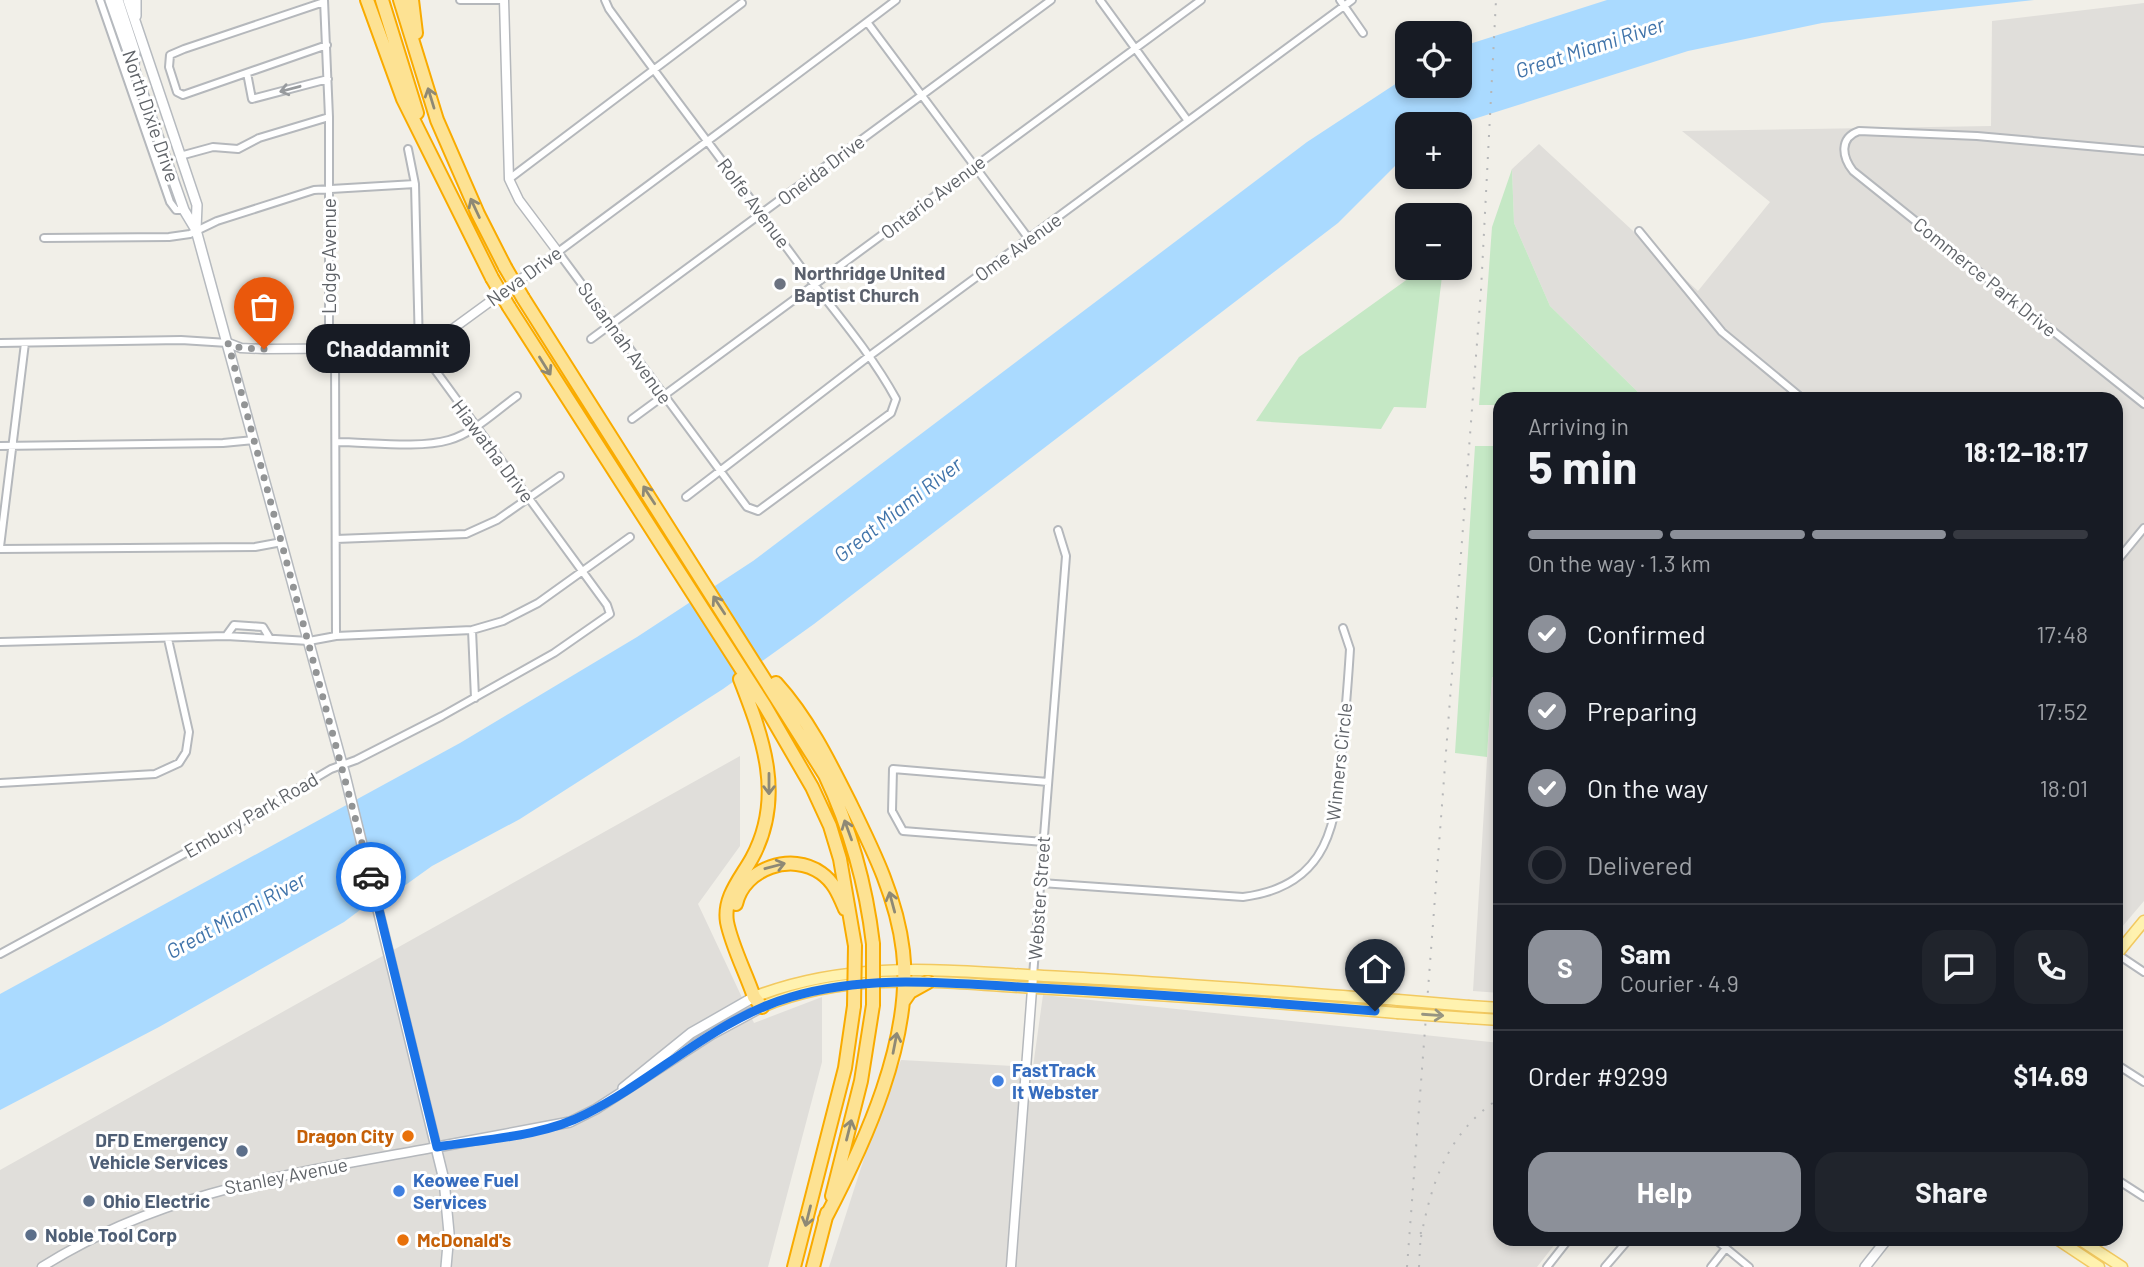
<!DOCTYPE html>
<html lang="en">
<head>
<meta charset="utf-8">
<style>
	:root { --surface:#171b24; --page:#20242c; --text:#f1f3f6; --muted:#9ea1a6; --line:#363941; --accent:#8c9099 }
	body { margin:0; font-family:Barlow,sans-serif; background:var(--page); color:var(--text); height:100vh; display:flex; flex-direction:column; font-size:26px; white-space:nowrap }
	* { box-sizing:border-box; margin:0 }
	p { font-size:23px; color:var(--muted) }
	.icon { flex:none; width:38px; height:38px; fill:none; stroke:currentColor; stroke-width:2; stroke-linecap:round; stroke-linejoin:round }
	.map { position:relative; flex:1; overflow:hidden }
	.sheet { position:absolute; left:1493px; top:392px; width:630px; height:854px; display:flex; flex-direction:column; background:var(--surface); border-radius:21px; box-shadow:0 4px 10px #0003 }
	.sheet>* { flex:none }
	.controls { position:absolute; left:1395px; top:21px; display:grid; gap:14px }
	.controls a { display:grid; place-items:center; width:77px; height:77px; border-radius:14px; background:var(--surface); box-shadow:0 4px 10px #0003; font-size:35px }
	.pin { position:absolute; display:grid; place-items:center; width:60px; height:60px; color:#fff; margin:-72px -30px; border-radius:50% 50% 50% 0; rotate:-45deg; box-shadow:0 0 7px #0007 }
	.pin .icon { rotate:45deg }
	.courier { position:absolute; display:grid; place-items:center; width:70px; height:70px; margin:-35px; border:5px solid #1a73e8; border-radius:50%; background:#fff; color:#222; box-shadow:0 2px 9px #0007 }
	.bubble { position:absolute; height:49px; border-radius:21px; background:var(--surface); box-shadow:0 4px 10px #0003; font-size:23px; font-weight:700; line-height:49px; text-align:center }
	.headline em { font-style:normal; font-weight:700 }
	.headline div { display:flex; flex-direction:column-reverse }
	.headline { display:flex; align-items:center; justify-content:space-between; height:119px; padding:0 35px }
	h1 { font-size:46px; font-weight:700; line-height:52px }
	.bar { display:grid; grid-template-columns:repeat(4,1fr); gap:10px 7px; align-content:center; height:84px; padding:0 35px }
	.bar i { height:9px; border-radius:5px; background:var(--line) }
	.bar .active { background:var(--accent) }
	.bar p { grid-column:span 4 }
	.line { display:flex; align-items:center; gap:18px; padding:0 35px; border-top:2px solid var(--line) }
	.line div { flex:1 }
	.round { display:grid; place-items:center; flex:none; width:74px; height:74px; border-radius:21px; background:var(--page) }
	ol { padding:0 35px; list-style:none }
	li { display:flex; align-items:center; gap:21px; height:77px }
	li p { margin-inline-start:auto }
	li .icon { padding:7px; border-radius:50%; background:var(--accent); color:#fff; stroke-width:4 }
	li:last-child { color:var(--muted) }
	li i { width:38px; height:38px; border:4px solid var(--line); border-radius:50% }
	.primary-button { display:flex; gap:14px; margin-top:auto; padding:14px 35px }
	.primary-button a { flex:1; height:80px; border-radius:21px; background:var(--accent); color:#fff; font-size:28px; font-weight:700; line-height:80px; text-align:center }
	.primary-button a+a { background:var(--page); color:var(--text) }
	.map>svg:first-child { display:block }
	.industrial { fill:#e0deda }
	.green { fill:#c5e8c5 }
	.water { fill:#aadaff }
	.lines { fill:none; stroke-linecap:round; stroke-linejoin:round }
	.minor-casing { stroke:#b5b8bc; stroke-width:10 }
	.tertiary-casing { stroke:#b5b8bc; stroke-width:11 }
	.secondary-casing { stroke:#b6babf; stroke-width:12 }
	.primary-casing { stroke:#f2c960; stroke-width:13 }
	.motorway-casing { stroke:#f9ab00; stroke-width:16 }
	.minor { stroke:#fff; stroke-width:6 }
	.tertiary { stroke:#fff; stroke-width:8 }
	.secondary { stroke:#fff; stroke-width:9 }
	.primary { stroke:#fff2af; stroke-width:10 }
	.motorway { stroke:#fde293; stroke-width:12 }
	.rail { stroke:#b6b7b8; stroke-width:2; stroke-dasharray:2 9; stroke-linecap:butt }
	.primary-bridge-casing { stroke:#f2c960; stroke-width:13; stroke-linecap:butt }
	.motorway-bridge-casing { stroke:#f9ab00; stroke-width:16; stroke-linecap:butt }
	.primary-bridge { stroke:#fff2af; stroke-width:10 }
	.motorway-bridge { stroke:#fde293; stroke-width:12 }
	.oneway { stroke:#979a9d }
	.oneway2 { stroke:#8e8975 }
	.oneway3 { stroke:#979581 }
	.done { stroke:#929495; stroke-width:7; stroke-dasharray:0 12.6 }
	.route { stroke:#1a73e8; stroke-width:9 }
	.worship-dot { fill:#6b7280; stroke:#fff; stroke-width:2.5 }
	.shop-dot { fill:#3f7fe0; stroke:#fff; stroke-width:2.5 }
	.food-dot { fill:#e8710a; stroke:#fff; stroke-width:2.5 }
	.service-dot { fill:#5c6f8a; stroke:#fff; stroke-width:2.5 }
	.labels { text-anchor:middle; stroke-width:6; stroke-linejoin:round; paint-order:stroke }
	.street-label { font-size:19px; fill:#5f6368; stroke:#fff }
	.worship-label { font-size:19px; font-weight:bold; fill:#5b616d; stroke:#fff; text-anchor:start }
	.shop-label { font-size:19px; font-weight:bold; fill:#366cbe; stroke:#fff; text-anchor:start }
	.food-label { font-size:19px; font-weight:bold; fill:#c56008; stroke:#fff; text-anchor:end }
	.service-label { font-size:19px; font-weight:bold; fill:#4e5e75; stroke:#fff; text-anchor:start }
	.water-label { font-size:21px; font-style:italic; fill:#4174aa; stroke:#fff }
</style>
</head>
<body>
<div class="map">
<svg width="2144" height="1267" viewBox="0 0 2144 1267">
	<rect width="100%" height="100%" fill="#f1efe8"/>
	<path class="industrial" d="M 2144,3 L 2144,901 L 2116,934 L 2116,399 L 1645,399 L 1550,306 L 1514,223 L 1512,169 L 1539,144 L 1698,291 L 1770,202 L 1682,131 L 1991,126 L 1992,21 Z
		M 1492,677 L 1500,677 L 1500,993 L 1473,991 Z
		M 740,756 L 740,846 L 698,904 L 754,1023 L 822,997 L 822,1062 L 768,1267 L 0,1267 L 0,1170 Z
		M 1043,995 L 1500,1043 L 1500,1239 L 1559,1239 L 1537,1267 L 829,1267 L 879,1112 L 901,1060 L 1033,1067 Z"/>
	<path class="green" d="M 1512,169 L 1514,223 L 1550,306 L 1645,399 L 1500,399 L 1500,405 L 1479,405 L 1492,227 Z
		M 1423,268 L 1443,268 L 1426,408 L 1394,407 L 1381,429 L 1256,421 L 1299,357 Z
		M 1475,446 L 1500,446 L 1500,677 L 1492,677 L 1487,757 L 1455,753 Z"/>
	<path class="water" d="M 1607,0 L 2034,0 L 1822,23 L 1688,51 L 1458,124 L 1407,124 L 1407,154 L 1338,223 L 814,624 L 723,689 L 520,819 L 432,866 L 393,894 L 364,907 L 344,922 L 159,1027 L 0,1110 L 0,994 L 460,743 L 637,637 L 753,561 L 1307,142 L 1400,81 L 1407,78 L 1407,86 L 1460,86 L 1460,47 Z"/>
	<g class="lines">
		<g class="minor-casing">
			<path id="minor" d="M 100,0 L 170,202 L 176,210 L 184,210
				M 324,0 L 329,117 L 329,329 L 331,349 L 335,354 L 336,636
				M 460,0 L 500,0
				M 605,0 L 609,9 C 674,98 741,185 806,274 C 837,314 872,355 896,399 L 891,413 L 758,511 L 747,507 L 558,252 C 671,168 784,85 896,0
				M 1100,0 L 1188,121
				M 1340,0 L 1363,33
				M 324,2 L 184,49 L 170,55 L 169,67 L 177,92 L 183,95 L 327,45
				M 867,22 L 1029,239
				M 247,73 L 252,99 L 328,79
				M 2144,151 L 1977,136 L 1859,131 C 1839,138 1842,157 1853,171 L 2144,404
				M 180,156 L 213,147 L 238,149 L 259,138 L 329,117
				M 509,179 L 742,3
				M 1639,231 L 1722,332 L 1803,399
				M 44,238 L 169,237 L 190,234 L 217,221 L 314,190 L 415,184
				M 591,339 L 1051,0
				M 0,343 L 181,340 L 228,343
				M 632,419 L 1201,0
				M 336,442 C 369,442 418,449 449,440 C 474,433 496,411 517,396
				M 0,446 L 223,443 L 254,440
				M 686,497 L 868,357 L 1352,0
				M 336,539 L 466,534 L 497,520 L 560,476
				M 0,547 L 25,343
				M 0,549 L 255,547 L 282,542
				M 2116,562 L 2144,528
				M 472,630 L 475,698
				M 226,636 L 234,625 L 263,627 L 269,637
				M 0,642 L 226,636 L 309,641 L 336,636 L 472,630 L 503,621 L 538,603 L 630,537
				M 0,783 L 155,774 L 179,763 L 186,752 L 189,732 L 168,639
				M 1044,842 L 903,831 L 892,811 L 893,769 L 1048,782
				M 1041,883 L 1243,897 C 1330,886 1337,822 1342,750 C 1345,717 1348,683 1350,649 L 1343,628
				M 0,954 L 226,831 L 331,769 L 356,760 L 442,716 L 554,653 L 610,614 L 607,605 L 419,348 L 415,184 L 408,149
				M 2117,954 L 2144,972
				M 1033,976 L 1066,556 L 1058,530
				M 2116,1064 L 2144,1082
				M 2116,1179 L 2144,1197
				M 1715,1239 L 1749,1267
				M 1547,1267 L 1569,1239
				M 1605,1267 L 1629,1239
				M 1711,1267 L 1726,1248"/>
		</g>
		<g class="tertiary-casing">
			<path id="tertiary" d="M 228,343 L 241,348 L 264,349 L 419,348 L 436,341 L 558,252 L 519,200 L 509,179 L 504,0
				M 42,1267 C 165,1189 297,1173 437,1147
				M 1011,1267 L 1033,976"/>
		</g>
		<g class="secondary-casing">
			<path id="secondary" d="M 110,0 L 184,210 L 196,230 L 345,775 L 444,1180 L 449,1233 L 446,1267
				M 118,0 L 135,52 L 134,66
				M 128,0 L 197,205 L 196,229
				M 136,0 L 136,16
				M 623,1088 L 691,1033 L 754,997
				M 437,1147 L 570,1122 L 596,1109 L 712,1034 L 762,1007
				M 1865,1267 L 1887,1239"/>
		</g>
		<g class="primary-casing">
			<path id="primary" d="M 2116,955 L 2144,921
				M 754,997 C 856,957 957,972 1064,977 C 1175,983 1287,992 1398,1000
				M 1469,1006 L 1500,1008
				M 762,1007 C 853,968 955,984 1051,989 C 1167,995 1282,1003 1397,1013
				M 1469,1018 L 1500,1020
				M 2057,1239 L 2099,1267
				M 2079,1239 L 2122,1267"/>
		</g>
		<g class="motorway-casing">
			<path id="motorway" d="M 367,0 L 403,99 L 492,278
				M 382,0 L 417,113
				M 400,0 L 437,120 L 478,214 L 505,267
				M 412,0 L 416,33
				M 523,298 L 825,775 C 851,830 866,884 873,944
				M 509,307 L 765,706 L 812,787 L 830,826 L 840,859 L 855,946
				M 740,679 C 763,738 785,797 752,858 C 741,878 723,897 727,922 C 732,947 746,973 754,997 L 762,1007
				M 776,683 C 808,718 830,763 851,805 C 874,852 897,899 903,951 C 913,1039 865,1143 825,1219
				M 736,904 C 744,868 792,852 821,873 C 834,882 839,895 845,909
				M 903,1002 L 910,992 L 928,982
				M 832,1196 L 861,1081 L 873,1005
				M 794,1267 L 845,1068 L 854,1006
				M 813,1267 L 827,1213"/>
		</g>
		<use href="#minor" class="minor"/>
		<use href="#tertiary" class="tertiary"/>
		<use href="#secondary" class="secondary"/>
		<use href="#primary" class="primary"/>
		<use href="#motorway" class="motorway"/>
		<path class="rail" d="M 1421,1237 C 1432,1180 1449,1131 1500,1098
			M 1407,1267 L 1481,290 L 1496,0
			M 1419,1267 L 1421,1229"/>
		<g class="primary-bridge-casing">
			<path id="primary-bridge" d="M 1398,1000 L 1469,1006
				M 1397,1013 L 1469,1018"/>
		</g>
		<g class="motorway-bridge-casing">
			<path id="motorway-bridge" d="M 505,267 L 523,298
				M 492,278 L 509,307
				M 873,1005 L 873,944
				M 854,1006 L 855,946"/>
		</g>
		<use href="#primary-bridge" class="primary-bridge"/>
		<use href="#motorway-bridge" class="motorway-bridge"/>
	</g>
	<defs><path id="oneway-shaft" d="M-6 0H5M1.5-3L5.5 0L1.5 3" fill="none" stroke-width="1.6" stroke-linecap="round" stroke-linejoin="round" transform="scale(1.75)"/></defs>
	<use class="oneway" href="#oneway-shaft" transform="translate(290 89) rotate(165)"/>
	<g class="oneway2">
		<use href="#oneway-shaft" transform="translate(431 98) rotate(-107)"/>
		<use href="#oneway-shaft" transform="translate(475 208) rotate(-115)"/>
		<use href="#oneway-shaft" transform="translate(545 366) rotate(58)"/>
		<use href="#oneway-shaft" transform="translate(649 495) rotate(-123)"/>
		<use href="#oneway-shaft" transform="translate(719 605) rotate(-123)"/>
		<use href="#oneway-shaft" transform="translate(769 784) rotate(90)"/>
		<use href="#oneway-shaft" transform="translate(848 830) rotate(-110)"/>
		<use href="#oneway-shaft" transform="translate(775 866) rotate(-15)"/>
		<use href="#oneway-shaft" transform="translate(892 902) rotate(-105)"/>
		<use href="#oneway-shaft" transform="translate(895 1043) rotate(-79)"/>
		<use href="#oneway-shaft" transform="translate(849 1130) rotate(-76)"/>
		<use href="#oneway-shaft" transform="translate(808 1216) rotate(104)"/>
	</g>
	<use class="oneway3" href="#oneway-shaft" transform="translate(1433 1015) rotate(4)"/>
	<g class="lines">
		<path class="done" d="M 264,349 L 241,348 L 228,343 L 371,877"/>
		<path class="route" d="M 371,877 L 437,1147 C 485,1139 542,1137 586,1114 C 656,1079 715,1019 791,997 C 872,973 955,984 1038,988 C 1150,994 1262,1002 1375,1011"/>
	</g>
	<circle class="worship-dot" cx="780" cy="284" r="7"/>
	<g class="shop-dot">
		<circle cx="998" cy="1081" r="7"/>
		<circle cx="399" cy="1191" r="7"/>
	</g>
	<g class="food-dot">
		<circle cx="408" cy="1136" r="7"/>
		<circle cx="403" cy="1240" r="7"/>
	</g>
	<g class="service-dot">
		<circle cx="242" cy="1151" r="7"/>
		<circle cx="89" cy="1201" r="7"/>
		<circle cx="31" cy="1235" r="7"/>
	</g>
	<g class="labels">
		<g class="street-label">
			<text transform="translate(151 116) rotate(71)" y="7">North Dixie Drive</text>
			<text transform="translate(821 170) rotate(-37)" y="7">Oneida Drive</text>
			<text transform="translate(933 197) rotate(-37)" y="7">Ontario Avenue</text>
			<text transform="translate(754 203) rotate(53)" y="7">Rolfe Avenue</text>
			<text transform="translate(1018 247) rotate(-36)" y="7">Ome Avenue</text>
			<text transform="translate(329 256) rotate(-90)" y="7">Lodge Avenue</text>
			<text transform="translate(524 276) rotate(-36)" y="7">Neva Drive</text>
			<text transform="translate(1985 277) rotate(39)" y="7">Commerce Park Drive</text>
			<text transform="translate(625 343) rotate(54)" y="7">Susannah Avenue</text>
			<text transform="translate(493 451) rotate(53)" y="7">Hiawatha Drive</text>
			<text transform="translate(1339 762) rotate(-84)" y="7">Winners Circle</text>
			<text transform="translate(251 815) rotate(-30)" y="7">Embury Park Road</text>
			<text transform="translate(1039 898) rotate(-86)" y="7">Webster Street</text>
			<text transform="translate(286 1176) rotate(-11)" y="7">Stanley Avenue</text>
		</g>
		<g class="worship-label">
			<text x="794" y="280">Northridge United<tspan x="794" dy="22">Baptist Church</tspan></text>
		</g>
		<g class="shop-label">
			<text x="1012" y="1077">FastTrack<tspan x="1012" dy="22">It Webster</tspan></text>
			<text x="413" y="1187">Keowee Fuel<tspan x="413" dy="22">Services</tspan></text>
		</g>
		<g class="food-label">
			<text x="394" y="1143">Dragon City</text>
			<text x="417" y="1247" text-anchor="start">McDonald's</text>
		</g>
		<g class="service-label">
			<text x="228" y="1147" text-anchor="end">DFD Emergency<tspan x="228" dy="22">Vehicle Services</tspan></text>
			<text x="103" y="1208">Ohio Electric</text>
			<text x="45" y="1242">Noble Tool Corp</text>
		</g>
		<g class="water-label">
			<text transform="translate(1590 48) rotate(-18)" y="7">Great Miami River</text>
			<text transform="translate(898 510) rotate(-38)" y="7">Great Miami River</text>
			<text transform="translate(236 916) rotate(-29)" y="7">Great Miami River</text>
		</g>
	</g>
</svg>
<div class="controls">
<a><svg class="icon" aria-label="locate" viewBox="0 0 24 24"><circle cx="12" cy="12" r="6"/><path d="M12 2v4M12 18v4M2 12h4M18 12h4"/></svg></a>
<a>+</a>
<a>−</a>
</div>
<div class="pin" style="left:264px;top:349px;background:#ea580c"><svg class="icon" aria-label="bag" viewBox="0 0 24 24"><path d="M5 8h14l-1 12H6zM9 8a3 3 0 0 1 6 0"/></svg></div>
<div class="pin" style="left:1375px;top:1011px;background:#1f2937"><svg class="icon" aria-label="home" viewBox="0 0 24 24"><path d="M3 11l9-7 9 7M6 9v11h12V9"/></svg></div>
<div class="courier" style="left:371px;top:877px"><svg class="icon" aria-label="car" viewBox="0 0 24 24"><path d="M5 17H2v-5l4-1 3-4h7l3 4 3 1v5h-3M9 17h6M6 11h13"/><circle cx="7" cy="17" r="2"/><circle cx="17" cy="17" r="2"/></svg></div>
<div class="bubble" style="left:306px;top:324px;width:164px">Chaddamnit</div>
<section class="sheet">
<div class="headline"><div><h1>5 min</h1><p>Arriving in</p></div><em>18:12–18:17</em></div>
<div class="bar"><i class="active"></i><i class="active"></i><i class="active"></i><i></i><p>On the way · 1.3 km</p></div>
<ol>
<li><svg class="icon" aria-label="check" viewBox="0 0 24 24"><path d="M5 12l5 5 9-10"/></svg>Confirmed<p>17:48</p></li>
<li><svg class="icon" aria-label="check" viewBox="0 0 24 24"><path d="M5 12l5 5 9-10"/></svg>Preparing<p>17:52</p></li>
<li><svg class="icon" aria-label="check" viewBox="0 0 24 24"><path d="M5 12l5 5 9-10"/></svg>On the way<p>18:01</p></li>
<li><i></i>Delivered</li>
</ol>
<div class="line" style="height:126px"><b class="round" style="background:var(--accent);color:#fff">S</b><div><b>Sam</b><p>Courier · 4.9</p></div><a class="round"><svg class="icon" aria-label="chat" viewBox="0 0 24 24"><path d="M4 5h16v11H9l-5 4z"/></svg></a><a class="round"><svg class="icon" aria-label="phone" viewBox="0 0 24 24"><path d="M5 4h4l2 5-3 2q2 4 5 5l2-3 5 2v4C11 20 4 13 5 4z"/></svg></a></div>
<div class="line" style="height:91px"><div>Order #9299</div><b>$14.69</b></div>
<div class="primary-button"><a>Help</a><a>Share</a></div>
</section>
</div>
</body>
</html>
